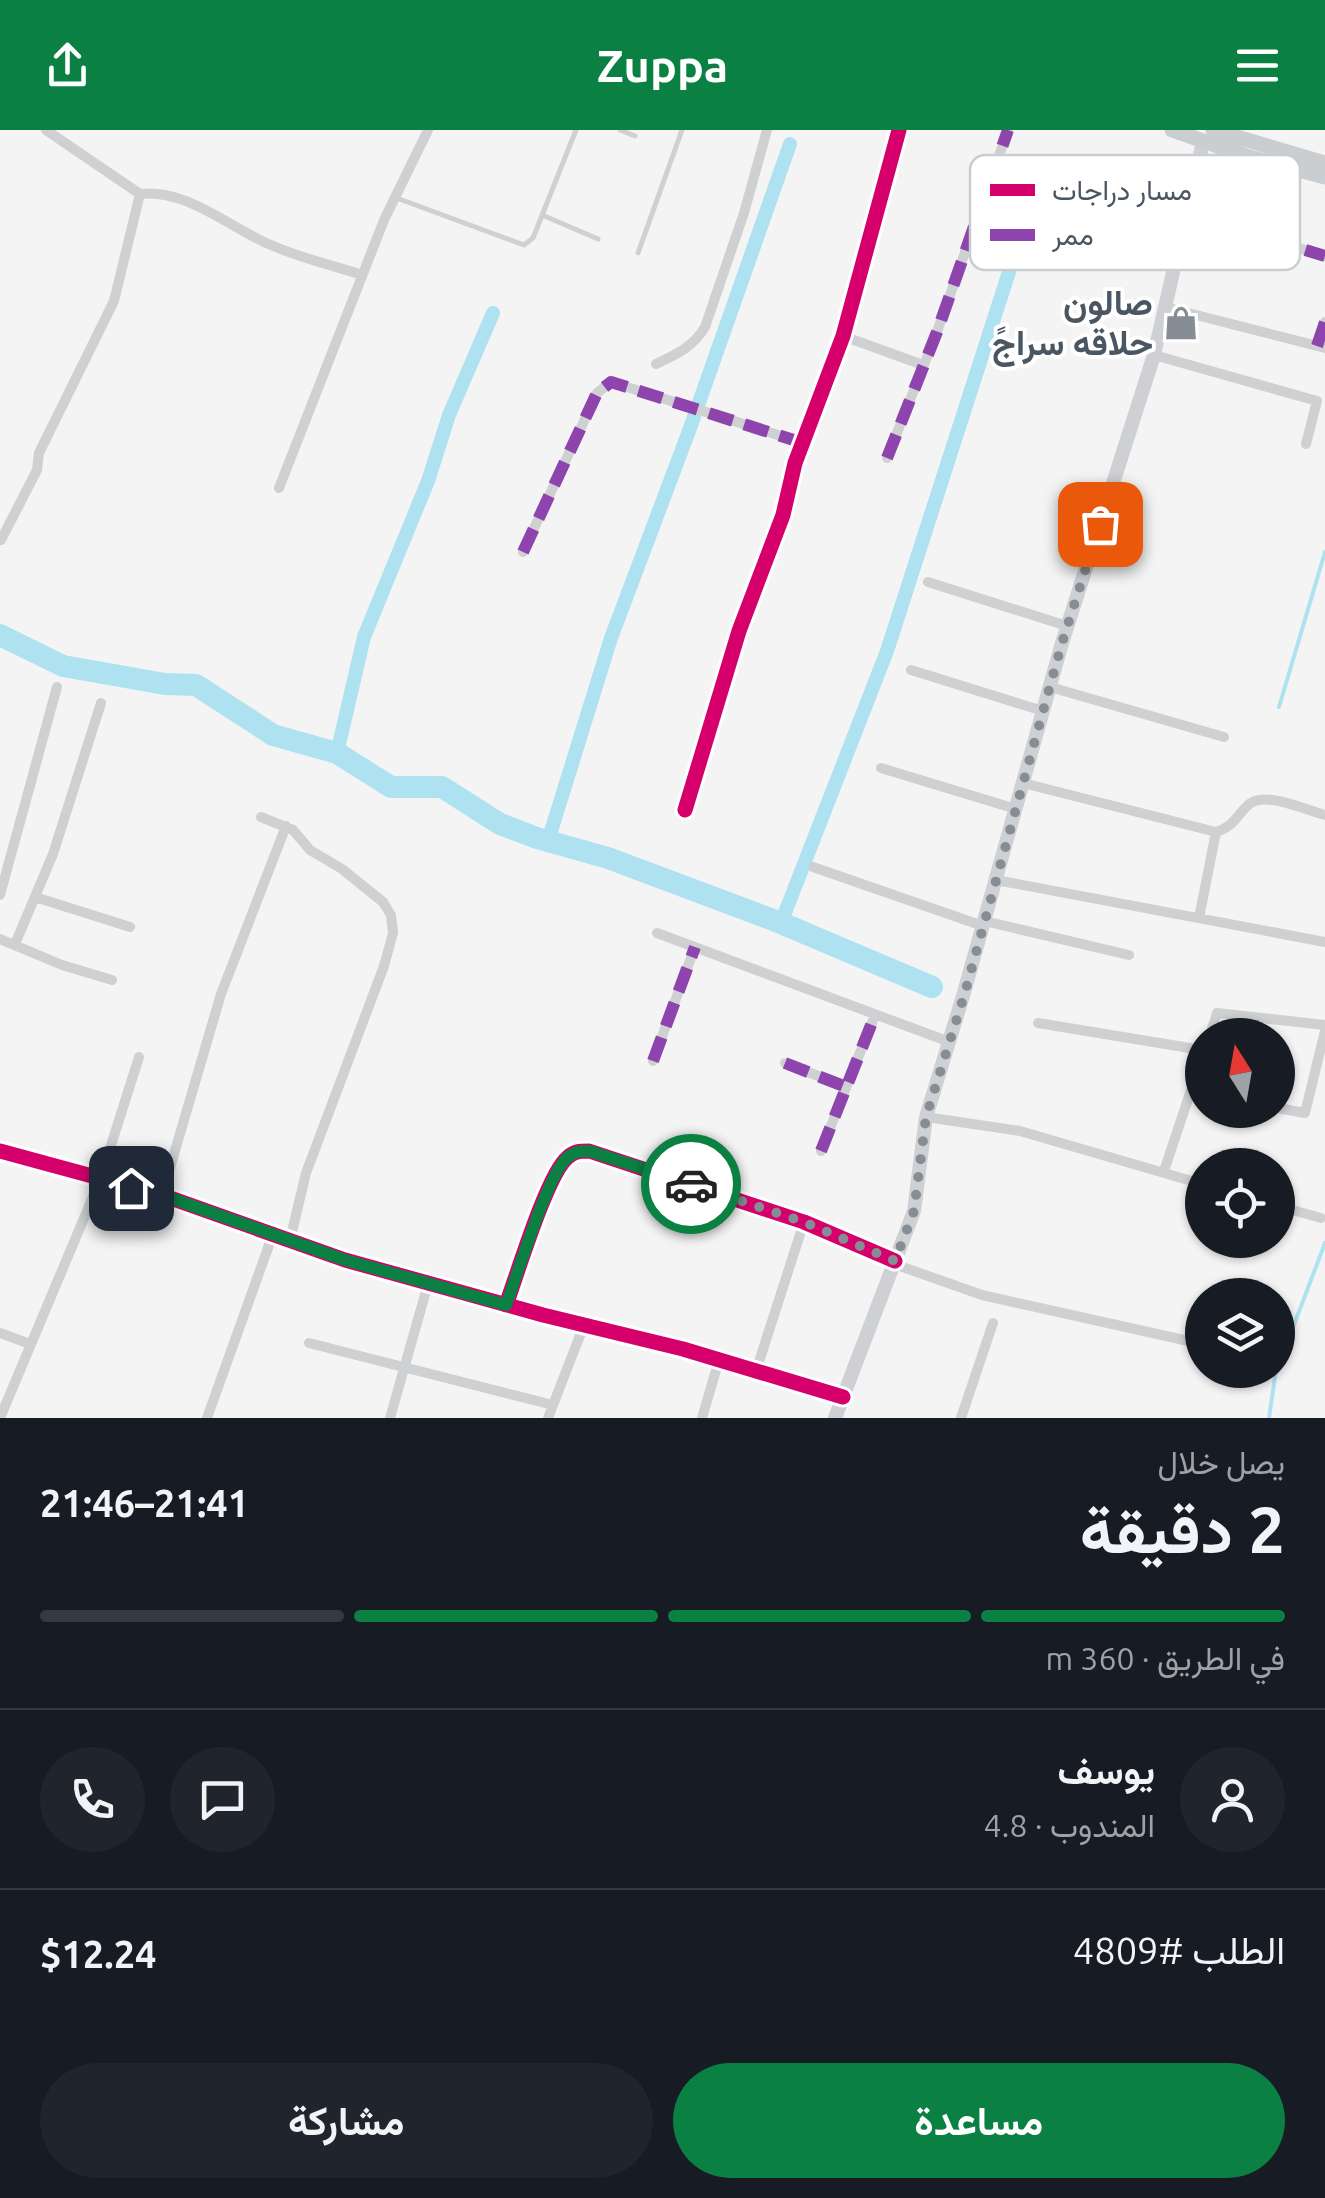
<!DOCTYPE html>
<html lang="ar">
<head>
<meta charset="utf-8">
<style>
	:root { --surface:#171b24; --page:#20242c; --text:#f1f3f6; --muted:#9ea1a6; --line:#363941; --accent:#0b8043 }
	body { margin:0; font-family:Ubuntu,Vazirmatn,sans-serif; background:var(--page); color:var(--text); direction:rtl; height:100vh; display:flex; flex-direction:column; font-size:38px; white-space:nowrap }
	* { box-sizing:border-box; margin:0 }
	p { font-size:32px; color:var(--muted) }
	.icon { flex:none; width:55px; height:55px; fill:none; stroke:currentColor; stroke-width:2; stroke-linecap:round; stroke-linejoin:round }
	.map { position:relative; height:1288px; overflow:hidden; direction:ltr }
	.side { display:flex; flex-direction:column; background:var(--surface); flex:1 }
	.side>* { flex:none }
	.needle { width:65px; rotate:349deg }
	.controls { position:absolute; left:1185px; top:888px; display:grid; gap:20px }
	.controls a { display:grid; place-items:center; width:110px; height:110px; border-radius:50%; background:var(--surface); box-shadow:0 2px 8px #0004; font-size:50px }
	.pin { position:absolute; display:grid; place-items:center; width:85px; height:85px; color:#fff; margin:-42px; border-radius:20px; box-shadow:0 5px 15px #0006 }
	.courier { position:absolute; display:grid; place-items:center; width:100px; height:100px; margin:-50px; border:8px solid #0b8043; border-radius:50%; background:#fff; color:#222; box-shadow:0 2px 12px #0007 }
	.headline em { font-style:normal; font-weight:700 }
	.headline div { display:flex; flex-direction:column-reverse }
	.headline { display:flex; align-items:center; justify-content:space-between; height:170px; padding:0 40px }
	h1 { font-size:65px; font-weight:700; line-height:75px }
	.bar { display:grid; grid-template-columns:repeat(4,1fr); gap:15px 10px; align-content:center; height:120px; padding:0 40px }
	.bar i { height:12px; border-radius:8px; background:var(--line) }
	.bar .active { background:var(--accent) }
	.bar p { grid-column:span 4 }
	.line { display:flex; align-items:center; gap:25px; padding:0 40px; border-top:2px solid var(--line) }
	.line div { flex:1 }
	.round { display:grid; place-items:center; flex:none; width:105px; height:105px; border-radius:52px; background:var(--page) }
	.cta { display:flex; gap:20px; margin-top:auto; padding:20px 40px }
	.cta a { flex:1; height:115px; border-radius:60px; background:var(--accent); color:#fff; font-size:40px; font-weight:700; line-height:115px; text-align:center }
	.cta a+a { background:var(--page); color:var(--text) }
	header { display:flex; justify-content:space-between; align-items:center; height:130px; padding:0 40px; background:var(--accent); color:#fff; font-size:45px; font-weight:700 }
	.map>svg:first-child { display:block }
	.lines { fill:none; stroke-linecap:round; stroke-linejoin:round }
	.stream { stroke:#aee2f0; stroke-width:4 }
	.canal { stroke:#aee2f0; stroke-width:14 }
	.river { stroke:#aee2f0; stroke-width:22 }
	.service { stroke:#ced0d2; stroke-width:5 }
	.minor { stroke:#ced0d2; stroke-width:10 }
	.tertiary { stroke:#ced0d2; stroke-width:12 }
	.secondary { stroke:#ced0d4; stroke-width:14 }
	.primary { stroke:#caced1; stroke-width:15 }
	.quiet { stroke:#8e44ad; stroke-width:12; stroke-dasharray:25 12; stroke-linecap:butt }
	.cycleway-casing { stroke:#fff; stroke-width:21 }
	.cycleway { stroke:#d6006c; stroke-width:15 }
	.done { stroke:#868d94; stroke-width:10; stroke-dasharray:0 18 }
	.route { stroke:#0b8043; stroke-width:12 }
	.labels { text-anchor:middle; stroke-width:8; stroke-linejoin:round; paint-order:stroke }
	.poi-label { font-size:35px; font-weight:bold; fill:#4a5661; stroke:#fff; text-anchor:end }
	.key { fill:#fff; stroke:#c9ccd0; stroke-width:2.5 }
	.key-label { font-size:28px; fill:#4a5661 }
</style>
</head>
<body>
<header><svg class="icon" aria-label="menu" viewBox="0 0 24 24"><path d="M4 6h16M4 12h16M4 18h16"/></svg>Zuppa<svg class="icon" aria-label="share" viewBox="0 0 24 24"><path d="M12 15V3M7 8l5-5 5 5M5 13v7h14v-7"/></svg></header>
<div class="map">
<svg width="1325" height="1288" viewBox="0 0 1325 1288">
	<rect width="100%" height="100%" fill="#f4f4f4"/>
	<g class="lines">
		<path class="stream" d="M 1279,577 L 1325,422
			M 1278,1237 L 1325,1113
			M 1269,1288 L 1276,1240"/>
		<path class="canal" d="M 337,623 L 364,507 L 428,351 L 449,285 L 493,183
			M 548,711 L 611,508 L 689,301 L 790,14
			M 781,793 L 887,521 L 1009,142"/>
		<path class="river" d="M 0,505 L 63,536 L 165,554 L 196,555 L 273,605 L 337,623 L 391,657 L 442,657 L 500,694 L 537,708 L 608,728 L 781,793 L 932,857"/>
		<path class="service" d="M 620,0 L 635,6
			M 394,67 L 524,115 L 533,108 L 576,0
			M 542,85 L 598,109
			M 638,123 L 682,0"/>
		<path class="minor" d="M 46,0 L 140,64 C 186,58 230,98 271,115 C 300,128 332,135 362,145
			M 1270,109 L 1325,126
			M 1165,177 L 1325,218
			M 843,206 L 923,235
			M 1317,216 L 1325,192
			M 1154,225 L 1317,271 L 1306,314
			M 656,234 C 677,224 693,217 705,197 L 744,83 L 767,0
			M 887,328 L 937,202 L 1008,0
			M 279,358 L 384,90 L 428,0
			M 1,410 L 37,340 L 39,323 L 114,171 L 140,64
			M 523,422 L 597,263 L 611,252 L 803,313
			M 928,452 L 1067,496
			M 911,540 L 1043,581
			M 1050,557 L 1224,607
			M 881,638 L 1016,679
			M 1023,653 L 1216,702 C 1233,697 1235,688 1247,676 C 1263,659 1305,680 1325,685
			M 685,680 L 739,501 L 783,385 L 795,333 L 843,206 L 899,0
			M 261,687 L 293,700 L 310,720 L 342,739 L 383,772 L 391,785 L 393,803 L 384,836 L 306,1043 L 290,1110
			M 813,737 L 983,796
			M 996,750 L 1325,812
			M 0,765 L 57,557
			M 35,767 L 130,797
			M 1199,788 L 1216,702
			M 984,791 L 1129,825
			M 657,803 L 947,911
			M 0,809 L 62,835 L 112,850
			M 15,814 L 53,724 L 101,573
			M 1038,893 L 1202,920
			M 1210,905 L 1217,883 L 1325,895
			M 653,931 L 695,817
			M 785,933 L 846,957
			M 1278,978 L 1305,983 L 1325,901
			M 926,987 L 1020,1001 L 1202,1054
			M 821,1021 L 875,885
			M 1164,1041 L 1202,927
			M 162,1065 L 221,864 L 286,696
			M 1278,1076 L 1321,1088
			M 894,1134 L 982,1165 L 1202,1214
			M 506,1175 C 517,1145 547,1045 567,1028 C 574,1021 580,1021 589,1021 L 804,1092 L 895,1131
			M 0,1203 L 30,1214
			M 309,1213 L 553,1275
			M 756,1241 L 804,1092
			M 0,1288 L 100,1050 L 139,927
			M 207,1288 L 273,1104
			M 390,1288 L 428,1154
			M 548,1288 L 584,1195
			M 702,1288 L 719,1230
			M 961,1288 L 993,1193"/>
		<path class="tertiary" d="M 0,1021 L 162,1065 L 345,1130 L 543,1185 L 683,1219 L 843,1267"/>
		<path class="secondary" d="M 835,1288 L 914,1081 L 926,987 L 963,866 L 1062,513 L 1154,225 L 1203,12"/>
		<path class="primary" d="M 1172,0 L 1249,27 L 1325,47
			M 1213,0 L 1325,33"/>
		<path class="quiet" d="M 1270,109 L 1325,126
			M 1317,216 L 1325,192
			M 887,328 L 937,202 L 1008,0
			M 523,422 L 597,263 L 611,252 L 803,313
			M 653,931 L 695,817
			M 785,933 L 846,957
			M 821,1021 L 875,885"/>
		<g class="cycleway-casing">
			<path id="cycleway" d="M 685,680 L 739,501 L 783,385 L 795,333 L 843,206 L 899,0
				M 0,1021 L 162,1065 L 345,1130 L 543,1185 L 683,1219 L 843,1267
				M 506,1175 C 517,1145 547,1045 567,1028 C 574,1021 580,1021 589,1021 L 804,1092 L 895,1131"/>
		</g>
		<use href="#cycleway" class="cycleway"/>
	</g>
	<g class="lines">
		<path class="done" d="M 691,1054 L 804,1092 L 895,1131 L 914,1081 L 926,987 L 964,866 L 1062,513 L 1100,394"/>
		<path class="route" d="M 131,1058 L 162,1065 L 345,1130 L 506,1175 C 517,1146 548,1044 567,1028 C 573,1022 580,1021 589,1021 L 691,1054"/>
	</g>
	<defs>
		<g id="shop-bare" transform="scale(2.7)"><path d="M-5-2.5h2.3a2.7 3.5 0 0 1 5.4 0H5L5.5 6h-11ZM-1.5-2.5h3a1.5 2.3 0 0 0-3 0Z" fill="#868d94" stroke="#fff" stroke-width="2.5" paint-order="stroke"/></g>
	</defs>
	<g fill-rule="evenodd">
		<use href="#shop-bare" x="1181" y="193"/>
	</g>
	<g class="labels">
		<g class="poi-label">
			<text x="1153" y="185">صالون<tspan x="1153" dy="40">حلاقه سراجً</tspan></text>
		</g>
	</g>
	<rect x="970" y="25" width="330" height="115" rx="15" class="key"/>
	<rect x="990" y="54" width="45" height="12" fill="#d6006c"/>
	<rect x="990" y="99" width="45" height="12" fill="#8e44ad"/>
	<g class="key-label">
		<text x="1052" y="70">مسار دراجات</text>
		<text x="1052" y="115">ممر</text>
	</g>
</svg>
<div class="controls">
<a><svg class="needle" viewBox="-14 -14 28 28"><path d="M0-13l5 13h-10z" fill="#e53935"/><path d="M0 13l5-13h-10z" fill="#9ea1a6"/></svg></a>
<a><svg class="icon" aria-label="locate" viewBox="0 0 24 24"><circle cx="12" cy="12" r="6"/><path d="M12 2v4M12 18v4M2 12h4M18 12h4"/></svg></a>
<a><svg class="icon" aria-label="layers" viewBox="0 0 24 24"><path d="M12 4l9 5-9 5-9-5zM3 14l9 5 9-5"/></svg></a>
</div>
<div class="pin" style="left:1100px;top:394px;background:#ea580c"><svg class="icon" aria-label="bag" viewBox="0 0 24 24"><path d="M5 8h14l-1 12H6zM9 8a3 3 0 0 1 6 0"/></svg></div>
<div class="pin" style="left:131px;top:1058px;background:#1f2937"><svg class="icon" aria-label="home" viewBox="0 0 24 24"><path d="M3 11l9-7 9 7M6 9v11h12V9"/></svg></div>
<div class="courier" style="left:691px;top:1054px"><svg class="icon" aria-label="car" viewBox="0 0 24 24"><path d="M5 17H2v-5l4-1 3-4h7l3 4 3 1v5h-3M9 17h6M6 11h13"/><circle cx="7" cy="17" r="2"/><circle cx="17" cy="17" r="2"/></svg></div>
</div>
<section class="side">
<div class="headline"><div><h1>2 دقيقة</h1><p>يصل خلال</p></div><em>21:41–21:46</em></div>
<div class="bar"><i class="active"></i><i class="active"></i><i class="active"></i><i></i><p>في الطريق · 360 m</p></div>
<div class="line" style="height:180px"><a class="round"><svg class="icon" aria-label="person" viewBox="0 0 24 24"><circle cx="12" cy="8" r="4"/><path d="M4 21q1-7 8-7t8 7"/></svg></a><div><b>يوسف</b><p>المندوب · 4.8</p></div><a class="round"><svg class="icon" aria-label="chat" viewBox="0 0 24 24"><path d="M4 5h16v11H9l-5 4z"/></svg></a><a class="round"><svg class="icon" aria-label="phone" viewBox="0 0 24 24"><path d="M5 4h4l2 5-3 2q2 4 5 5l2-3 5 2v4C11 20 4 13 5 4z"/></svg></a></div>
<div class="line" style="height:130px"><div>الطلب #4809</div><b>$12.24</b></div>
<div class="cta"><a>مساعدة</a><a>مشاركة</a></div>
</section>
</body>
</html>
